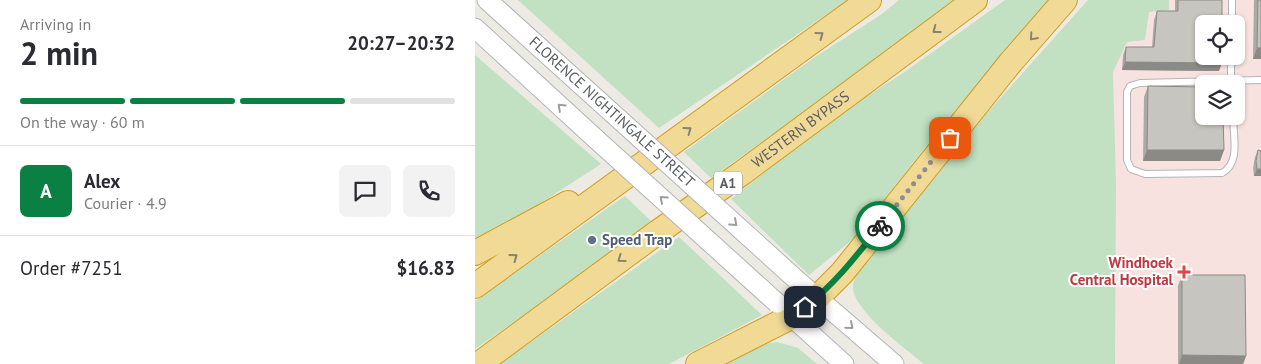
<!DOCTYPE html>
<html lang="en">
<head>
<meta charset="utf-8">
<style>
	:root { --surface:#fff; --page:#f2f2f3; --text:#2b2b33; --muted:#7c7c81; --line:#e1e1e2; --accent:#0b8043 }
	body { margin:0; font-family:"PT Sans",sans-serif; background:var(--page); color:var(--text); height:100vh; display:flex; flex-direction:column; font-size:19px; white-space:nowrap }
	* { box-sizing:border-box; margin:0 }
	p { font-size:16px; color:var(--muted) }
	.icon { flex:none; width:28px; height:28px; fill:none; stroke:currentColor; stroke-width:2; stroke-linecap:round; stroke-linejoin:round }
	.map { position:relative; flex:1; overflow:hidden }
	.side { display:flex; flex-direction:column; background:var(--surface); width:475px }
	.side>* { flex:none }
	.fabs { position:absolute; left:720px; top:15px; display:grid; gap:10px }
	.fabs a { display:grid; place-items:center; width:50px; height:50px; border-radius:8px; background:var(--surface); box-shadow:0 1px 4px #0004; font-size:25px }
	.pin { position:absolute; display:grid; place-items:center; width:42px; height:42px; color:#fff; margin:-21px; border-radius:10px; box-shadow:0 2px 8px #0006 }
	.courier { position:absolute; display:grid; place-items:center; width:50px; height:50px; margin:-25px; border:4px solid #0b8043; border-radius:50%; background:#fff; color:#222; box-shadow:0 1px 6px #0007 }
	.overview em { font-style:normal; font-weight:600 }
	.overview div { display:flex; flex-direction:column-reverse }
	.overview { display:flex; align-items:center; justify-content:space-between; height:85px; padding:0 20px }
	h1 { font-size:32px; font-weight:600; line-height:38px }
	.bar { display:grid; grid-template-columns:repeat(4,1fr); gap:8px 5px; align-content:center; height:60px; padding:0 20px }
	.bar i { height:6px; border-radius:4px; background:var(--line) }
	.bar .current { background:var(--accent) }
	.bar p { grid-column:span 4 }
	.line { display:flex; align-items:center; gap:12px; padding:0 20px; border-top:1px solid var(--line) }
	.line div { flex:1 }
	.round { display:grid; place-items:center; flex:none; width:52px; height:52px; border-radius:8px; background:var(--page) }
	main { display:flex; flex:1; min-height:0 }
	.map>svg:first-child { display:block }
	.medical { fill:#f8e2e0; fill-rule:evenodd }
	.green { fill:#c1e1c2 }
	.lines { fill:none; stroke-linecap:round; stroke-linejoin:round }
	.lane-casing { stroke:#b3b5b8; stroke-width:8 }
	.secondary-casing { stroke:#b2b5b8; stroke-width:21 }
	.highway-casing { stroke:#d49c1a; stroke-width:26 }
	.lane { stroke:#fff; stroke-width:6 }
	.secondary { stroke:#fff; stroke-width:19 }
	.highway { stroke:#f0da95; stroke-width:24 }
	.secondary-bridge-casing { stroke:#b2b5b8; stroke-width:21; stroke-linecap:butt }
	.secondary-bridge { stroke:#fff; stroke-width:19 }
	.wall { fill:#aba9a4 }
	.shaded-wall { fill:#8b8a86 }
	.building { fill:#c7c5bf; stroke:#8b8a86 }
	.oneway { stroke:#888371 }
	.oneway2 { stroke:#9d9ea0 }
	.done { stroke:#8e8f8e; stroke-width:5; stroke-dasharray:0 9 }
	.route { stroke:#0b8043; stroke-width:6 }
	.service-dot { fill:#5c6f8a; stroke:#fff; stroke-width:2 }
	.health-dot { fill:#e0444e; stroke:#fff; stroke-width:2 }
	.labels { text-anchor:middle; stroke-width:4; stroke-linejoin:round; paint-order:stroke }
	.shield { fill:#fff; stroke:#8c8e90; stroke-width:1 }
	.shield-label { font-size:14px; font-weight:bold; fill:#5b5e61 }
	.street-label { font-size:15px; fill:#5b5e61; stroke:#fff }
	.service-label { font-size:15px; font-weight:bold; fill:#4e5e75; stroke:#fff; text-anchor:start }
	.health-label { font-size:15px; font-weight:bold; fill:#be3a42; stroke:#fff; text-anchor:end }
</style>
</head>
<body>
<main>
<section class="side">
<div class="overview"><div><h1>2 min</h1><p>Arriving in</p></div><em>20:27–20:32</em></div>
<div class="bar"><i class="current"></i><i class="current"></i><i class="current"></i><i></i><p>On the way · 60 m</p></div>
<div class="line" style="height:90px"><b class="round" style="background:var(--accent);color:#fff">A</b><div><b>Alex</b><p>Courier · 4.9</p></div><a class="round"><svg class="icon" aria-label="chat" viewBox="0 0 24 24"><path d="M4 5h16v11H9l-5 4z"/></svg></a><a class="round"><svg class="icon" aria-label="phone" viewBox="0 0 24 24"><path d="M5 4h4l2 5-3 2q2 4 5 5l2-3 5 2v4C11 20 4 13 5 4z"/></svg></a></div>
<div class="line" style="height:65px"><div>Order #7251</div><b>$16.83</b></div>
</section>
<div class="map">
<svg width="786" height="364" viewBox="0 0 786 364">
	<rect width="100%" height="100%" fill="#eceae2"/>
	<path class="medical" d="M 653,0 L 786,0 L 786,364 L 632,364 L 543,124 ZM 729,24 L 761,24 L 761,56 L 729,56 ZM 729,84 L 761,84 L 761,116 L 729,116 Z"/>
	<path class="green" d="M 43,0 L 373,0 L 184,128 Z
		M 424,0 L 488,0 L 236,178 L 209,152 L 337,59 L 407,14 Z
		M 530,0 L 580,0 L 513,74 L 449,149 L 377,240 L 334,275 L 256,199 L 357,119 L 431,71 Z
		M 613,0 L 694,0 L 694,10 L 674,12 L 670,40 L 652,42 L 638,72 L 641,185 L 640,364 L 449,364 C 431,349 381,313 378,289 C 377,283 381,276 383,271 L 487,141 Z
		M 0,55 L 126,164 L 18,234 L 0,241 Z
		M 150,196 L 179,224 L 0,349 L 0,301 Z
		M 204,237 L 287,315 L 194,364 L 25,364 Z
		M 302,342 L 323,348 L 342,364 L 243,364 L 279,346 Z"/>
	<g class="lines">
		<g class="lane-casing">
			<path id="lane" d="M 757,24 L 757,0
				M 756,82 L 756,56
				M 758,116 C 758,135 766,163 747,173 L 670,174 L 656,169 L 652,160 L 652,92 L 655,86 L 665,83 L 786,80"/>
		</g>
		<g class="secondary-casing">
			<path id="secondary" d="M 12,0 L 145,120
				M 0,28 L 122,140
				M 325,283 L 419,364
				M 307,308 L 369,364"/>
		</g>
		<g class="highway-casing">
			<g id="highway">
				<path d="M 0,253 L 93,203"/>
				<path d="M 0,286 L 394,0"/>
				<path id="s1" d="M 4,364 L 183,232 L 267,173 L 500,0"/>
				<path d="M 223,364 L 318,316 L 342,298 L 367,273 L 536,62 L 590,0"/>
			</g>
		</g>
		<use href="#lane" class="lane"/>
		<use href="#secondary" class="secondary"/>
		<use href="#highway" class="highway"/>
		<g class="secondary-bridge-casing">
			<path id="secondary-bridge" d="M 145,120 L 325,283
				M 122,140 L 302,303"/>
		</g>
		<use href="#secondary-bridge" class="secondary-bridge"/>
	</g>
	<path class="wall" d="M 700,0 L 747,0 L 744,71 L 647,70 L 648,55 L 651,47 L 677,47 L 679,20 L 682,11 L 700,11 Z
		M 779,0 L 786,0 L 786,59 L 778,59 Z
		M 673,86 L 749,150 L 745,161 L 668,161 L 669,97 Z
		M 783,150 L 786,176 L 779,176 L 778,168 L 780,157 Z
		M 707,275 L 771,356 L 768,364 L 703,364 L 703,286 Z"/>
	<path class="shaded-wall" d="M 782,48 L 786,48 L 786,59 L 778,59 Z
		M 650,62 L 747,63 L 744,71 L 647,70 Z
		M 672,150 L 749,150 L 745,161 L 668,161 Z
		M 782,169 L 786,169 L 786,176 L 779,176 Z
		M 707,355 L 771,356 L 768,364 L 704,364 Z"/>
	<path class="building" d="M 703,0 L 747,0 L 747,24 L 729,24 L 729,56 L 747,56 L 747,63 L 650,62 L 651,47 L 679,47 L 682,11 L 703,11 Z
		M 783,0 L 786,0 L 786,48 L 782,48 Z
		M 673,86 L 729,87 L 729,116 L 748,116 L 749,150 L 672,150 Z
		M 783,150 L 786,151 L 786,169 L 782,169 L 781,161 Z
		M 707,275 L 770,275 L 771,356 L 707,355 Z"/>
	<defs><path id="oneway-chevron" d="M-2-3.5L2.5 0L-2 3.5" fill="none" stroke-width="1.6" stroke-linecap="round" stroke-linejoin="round" transform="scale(1.25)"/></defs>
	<g class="oneway">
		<use href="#oneway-chevron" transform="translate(461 30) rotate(143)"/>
		<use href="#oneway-chevron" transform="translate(345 35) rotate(-36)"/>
		<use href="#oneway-chevron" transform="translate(558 37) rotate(131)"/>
		<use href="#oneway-chevron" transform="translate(213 130) rotate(-36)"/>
		<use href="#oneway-chevron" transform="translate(39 257) rotate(-36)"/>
		<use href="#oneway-chevron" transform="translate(146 259) rotate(144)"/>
	</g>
	<g class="oneway2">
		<use href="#oneway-chevron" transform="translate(86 107) rotate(-137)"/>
		<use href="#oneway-chevron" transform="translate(188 199) rotate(-138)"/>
		<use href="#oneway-chevron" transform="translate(259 223) rotate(42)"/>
		<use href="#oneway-chevron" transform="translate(375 326) rotate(41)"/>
	</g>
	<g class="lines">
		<path class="done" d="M 405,226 L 475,138"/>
		<path class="route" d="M 330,307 C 360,284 382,255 405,226"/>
	</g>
	<circle class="service-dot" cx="117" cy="240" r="5"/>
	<path class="health-dot" d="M706.5 264.5h5v5h5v5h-5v5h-5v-5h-5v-5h5z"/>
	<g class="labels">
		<rect class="shield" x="239" y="171.5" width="28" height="23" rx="4"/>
		<g class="shield-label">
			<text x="253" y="188">A1</text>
		</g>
		<g class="street-label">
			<text transform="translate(137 112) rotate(42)" y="5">FLORENCE NIGHTINGALE STREET</text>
			<text dy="5" stroke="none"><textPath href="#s1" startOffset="398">WESTERN BYPASS</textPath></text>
		</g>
		<g class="service-label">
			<text x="127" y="245">Speed Trap</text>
		</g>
		<g class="health-label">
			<text x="698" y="268">Windhoek<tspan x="698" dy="17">Central Hospital</tspan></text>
		</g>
	</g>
</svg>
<div class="fabs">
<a><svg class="icon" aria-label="locate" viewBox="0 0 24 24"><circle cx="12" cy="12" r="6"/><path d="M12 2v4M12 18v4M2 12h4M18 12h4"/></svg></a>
<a><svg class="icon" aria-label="layers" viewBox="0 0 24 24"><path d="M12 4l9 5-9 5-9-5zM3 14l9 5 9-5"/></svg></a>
</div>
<div class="pin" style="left:475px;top:138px;background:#ea580c"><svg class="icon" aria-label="bag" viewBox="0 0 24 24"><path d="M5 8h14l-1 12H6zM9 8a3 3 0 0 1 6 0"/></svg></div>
<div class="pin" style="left:330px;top:307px;background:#1f2937"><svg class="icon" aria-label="home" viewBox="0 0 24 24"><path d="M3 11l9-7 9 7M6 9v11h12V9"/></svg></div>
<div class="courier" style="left:405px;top:226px"><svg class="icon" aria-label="bike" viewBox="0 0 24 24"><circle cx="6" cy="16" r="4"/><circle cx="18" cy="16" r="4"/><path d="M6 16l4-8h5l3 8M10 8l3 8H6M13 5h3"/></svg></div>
</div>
</main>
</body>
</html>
